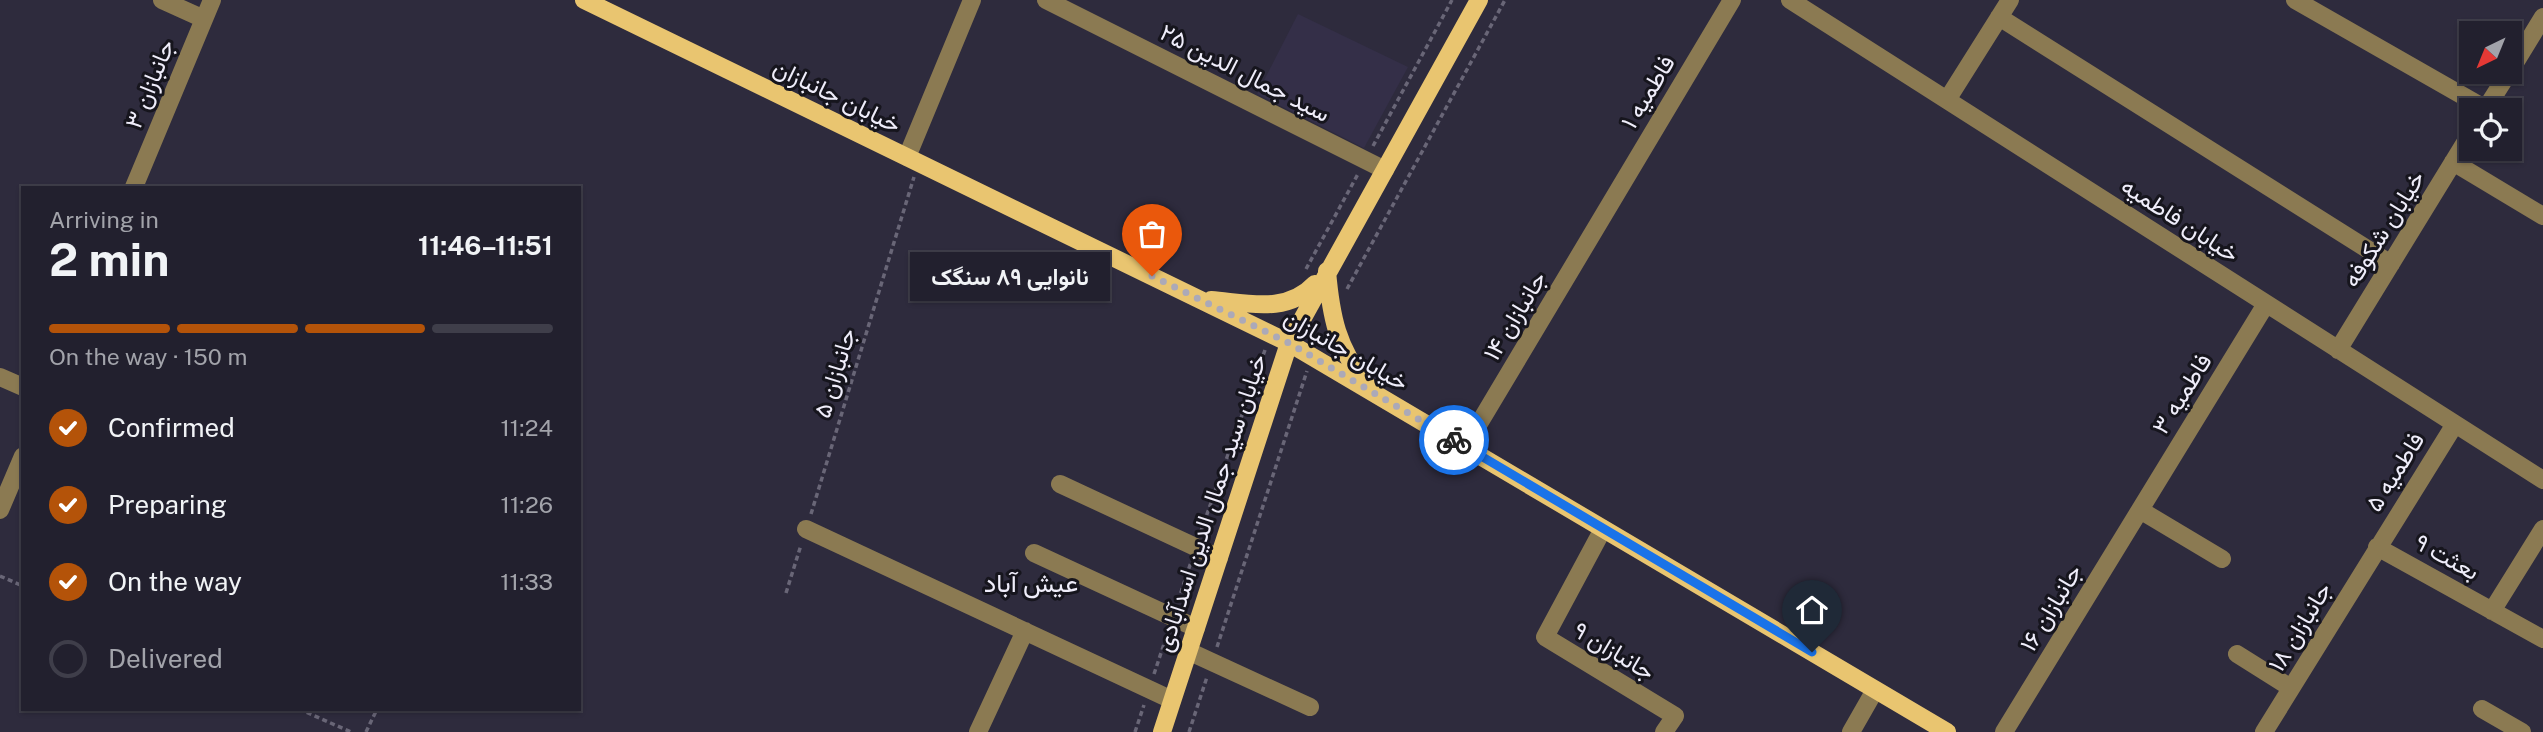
<!DOCTYPE html>
<html lang="en">
<head>
<meta charset="utf-8">
<style>
	:root { --surface:#22202e; --page:#2a2836; --text:#f1f3f6; --muted:#a2a3aa; --line:#3f3e4a; --accent:#b45309 }
	body { margin:0; font-family:"Public Sans",Vazirmatn,sans-serif; background:var(--page); color:var(--text); height:100vh; display:flex; flex-direction:column; font-size:26px; white-space:nowrap }
	* { box-sizing:border-box; margin:0 }
	p { font-size:23px; color:var(--muted) }
	.icon { flex:none; width:38px; height:38px; fill:none; stroke:currentColor; stroke-width:2; stroke-linecap:round; stroke-linejoin:round }
	.map { position:relative; flex:1; overflow:hidden }
	.side { position:absolute; left:21px; top:186px; width:560px; height:525px; display:flex; flex-direction:column; background:var(--surface); border-radius:0px; box-shadow:0 2px 5px #0004,0 0 0 2px var(--line) }
	.side>* { flex:none }
	.needle { width:46px; rotate:223deg }
	.controls { position:absolute; left:2459px; top:21px; display:grid; gap:14px }
	.controls a { display:grid; place-items:center; width:63px; height:63px; border-radius:0px; background:var(--surface); box-shadow:0 2px 5px #0004,0 0 0 2px var(--line); font-size:35px }
	.pin { position:absolute; display:grid; place-items:center; width:60px; height:60px; color:#fff; margin:-72px -30px; border-radius:50% 50% 50% 0; rotate:-45deg; box-shadow:0 0 7px #0007 }
	.pin .icon { rotate:45deg }
	.courier { position:absolute; display:grid; place-items:center; width:70px; height:70px; margin:-35px; border:5px solid #1a73e8; border-radius:50%; background:#fff; color:#222; box-shadow:0 2px 9px #0007 }
	.bubble { position:absolute; height:49px; border-radius:0px; background:var(--surface); box-shadow:0 2px 5px #0004,0 0 0 2px var(--line); font-size:23px; font-weight:700; line-height:49px; text-align:center }
	.headline em { font-style:normal; font-weight:700 }
	.headline div { display:flex; flex-direction:column-reverse }
	.headline { display:flex; align-items:center; justify-content:space-between; height:119px; padding:0 28px }
	h1 { font-size:46px; font-weight:700; line-height:52px }
	.bar { display:grid; grid-template-columns:repeat(4,1fr); gap:10px 7px; align-content:center; height:84px; padding:0 28px }
	.bar i { height:9px; border-radius:5px; background:var(--line) }
	.bar .active { background:var(--accent) }
	.bar p { grid-column:span 4 }
	ol { padding:0 28px; list-style:none }
	li { display:flex; align-items:center; gap:21px; height:77px }
	li p { margin-inline-start:auto }
	li .icon { padding:7px; border-radius:50%; background:var(--accent); color:#fff; stroke-width:4 }
	li:last-child { color:var(--muted) }
	li i { width:38px; height:38px; border:4px solid var(--line); border-radius:50% }
	.map>svg:first-child { display:block }
	.built { fill:#342f48 }
	.lines { fill:none; stroke-linecap:round; stroke-linejoin:round }
	.path { stroke:#696677; stroke-width:3.5; stroke-dasharray:5 3.5; stroke-linecap:butt }
	.minor { stroke:#8b7a52; stroke-width:18 }
	.major { stroke:#e9c570; stroke-width:18 }
	.done { stroke:#aba9b8; stroke-width:7; stroke-dasharray:0 12.6 }
	.route { stroke:#1a73e8; stroke-width:9 }
	.labels { text-anchor:middle; stroke-width:6; stroke-linejoin:round; paint-order:stroke }
	.street-label { font-size:24px; fill:#efedfa; stroke:#16151d }
	.neighbourhood-label { font-size:26px; fill:#efedfa; stroke:#16151d }
</style>
</head>
<body>
<div class="map">
<svg width="2543" height="732" viewBox="0 0 2543 732">
	<rect width="100%" height="100%" fill="#2e2b3d"/>
	<path class="built" d="M 1298,14 L 1408,67 L 1364,148 L 1257,94 Z"/>
	<g class="lines">
		<path class="path" d="M 1373,146 L 1452,0
			M 1306,269 L 1358,174
			M 1347,289 L 1505,0
			M 811,514 L 914,177
			M 1201,531 L 1265,350
			M 0,576 L 23,586
			M 786,593 L 801,545
			M 1178,601 L 1191,562
			M 1217,647 L 1307,371
			M 1154,674 L 1168,632
			M 299,709 L 351,732
			M 366,732 L 377,709
			M 1135,732 L 1144,705
			M 1189,732 L 1207,677"/>
		<path class="minor" d="M 162,0 L 204,19
			M 1046,0 L 1385,170
			M 1790,0 L 2543,480
			M 2295,0 L 2486,109
			M 1999,17 L 2391,264
			M 2510,71 L 2543,17
			M 1947,100 L 2010,0
			M 2485,110 L 2509,72
			M 907,157 L 972,0
			M 2453,162 L 2543,216
			M 134,187 L 212,0
			M 2338,350 L 2471,133
			M 0,377 L 23,387
			M 1465,447 L 1732,0
			M 1060,484 L 1219,558
			M 0,510 L 23,456
			M 2140,510 L 2222,559
			M 806,529 L 1172,700
			M 1603,529 L 1545,637 L 1675,716 L 1664,732
			M 2377,547 L 2543,639
			M 1034,553 L 1196,628
			M 2492,611 L 2543,529
			M 1188,651 L 1310,707
			M 2237,654 L 2291,688
			M 2482,709 L 2522,732
			M 978,732 L 1025,631
			M 1851,732 L 1875,690
			M 2004,732 L 2266,304
			M 2264,732 L 2455,424"/>
		<path class="major" d="M 584,0 L 1289,343 L 1947,732
			M 1327,271 C 1331,317 1337,347 1366,384
			M 1211,300 C 1248,303 1287,314 1315,284
			M 1162,732 L 1289,343 L 1479,0"/>
	</g>
	<g class="lines">
		<path class="done" d="M 1152,276 L 1289,343 L 1454,440"/>
		<path class="route" d="M 1454,440 L 1812,652"/>
	</g>
	<g class="labels">
		<g class="street-label">
			<text transform="translate(1245 73) rotate(27)" y="8">سید جمال الدین ۲۵</text>
			<text transform="translate(150 84) rotate(-68)" y="8">جانبازان ۳</text>
			<text transform="translate(1648 92) rotate(-59)" y="8">فاطمیه ۱</text>
			<text transform="translate(837 96) rotate(26)" y="8">خیابان جانبازان</text>
			<text transform="translate(2180 220) rotate(33)" y="8">خیابان فاطمیه</text>
			<text transform="translate(2384 229) rotate(-58)" y="8">خیابان شکوفه</text>
			<text transform="translate(1515 316) rotate(-59)" y="8">جانبازان ۱۴</text>
			<text transform="translate(1346 350) rotate(30)" y="8">خیابان جانبازان</text>
			<text transform="translate(835 373) rotate(-73)" y="8">جانبازان ۵</text>
			<text transform="translate(2182 394) rotate(-58)" y="8">فاطمیه ۳</text>
			<text transform="translate(2395 472) rotate(-58)" y="8">فاطمیه ۵</text>
			<text transform="translate(1211 503) rotate(-72)" y="8">خیابان سید جمال الدین اسدآبادی</text>
			<text transform="translate(2447 557) rotate(29)" y="8">بعثت ۹</text>
			<text transform="translate(2051 608) rotate(-59)" y="8">جانبازان ۱۶</text>
			<text transform="translate(2300 627) rotate(-59)" y="8">جانبازان ۱۸</text>
			<text transform="translate(1614 651) rotate(31)" y="8">جانبازان ۹</text>
		</g>
		<g class="neighbourhood-label">
			<text x="1031" y="592">عیش آباد</text>
		</g>
	</g>
</svg>
<div class="controls">
<a><svg class="needle" viewBox="-14 -14 28 28"><path d="M0-13l5 13h-10z" fill="#e53935"/><path d="M0 13l5-13h-10z" fill="#a2a3aa"/></svg></a>
<a><svg class="icon" aria-label="locate" viewBox="0 0 24 24"><circle cx="12" cy="12" r="6"/><path d="M12 2v4M12 18v4M2 12h4M18 12h4"/></svg></a>
</div>
<div class="pin" style="left:1152px;top:276px;background:#ea580c"><svg class="icon" aria-label="bag" viewBox="0 0 24 24"><path d="M5 8h14l-1 12H6zM9 8a3 3 0 0 1 6 0"/></svg></div>
<div class="pin" style="left:1812px;top:652px;background:#1f2937"><svg class="icon" aria-label="home" viewBox="0 0 24 24"><path d="M3 11l9-7 9 7M6 9v11h12V9"/></svg></div>
<div class="courier" style="left:1454px;top:440px"><svg class="icon" aria-label="bike" viewBox="0 0 24 24"><circle cx="6" cy="16" r="4"/><circle cx="18" cy="16" r="4"/><path d="M6 16l4-8h5l3 8M10 8l3 8H6M13 5h3"/></svg></div>
<div class="bubble" style="left:910px;top:252px;width:200px">نانوایی ۸۹ سنگک</div>
<section class="side">
<div class="headline"><div><h1>2 min</h1><p>Arriving in</p></div><em>11:46–11:51</em></div>
<div class="bar"><i class="active"></i><i class="active"></i><i class="active"></i><i></i><p>On the way · 150 m</p></div>
<ol>
<li><svg class="icon" aria-label="check" viewBox="0 0 24 24"><path d="M5 12l5 5 9-10"/></svg>Confirmed<p>11:24</p></li>
<li><svg class="icon" aria-label="check" viewBox="0 0 24 24"><path d="M5 12l5 5 9-10"/></svg>Preparing<p>11:26</p></li>
<li><svg class="icon" aria-label="check" viewBox="0 0 24 24"><path d="M5 12l5 5 9-10"/></svg>On the way<p>11:33</p></li>
<li><i></i>Delivered</li>
</ol>
</section>
</div>
</body>
</html>
